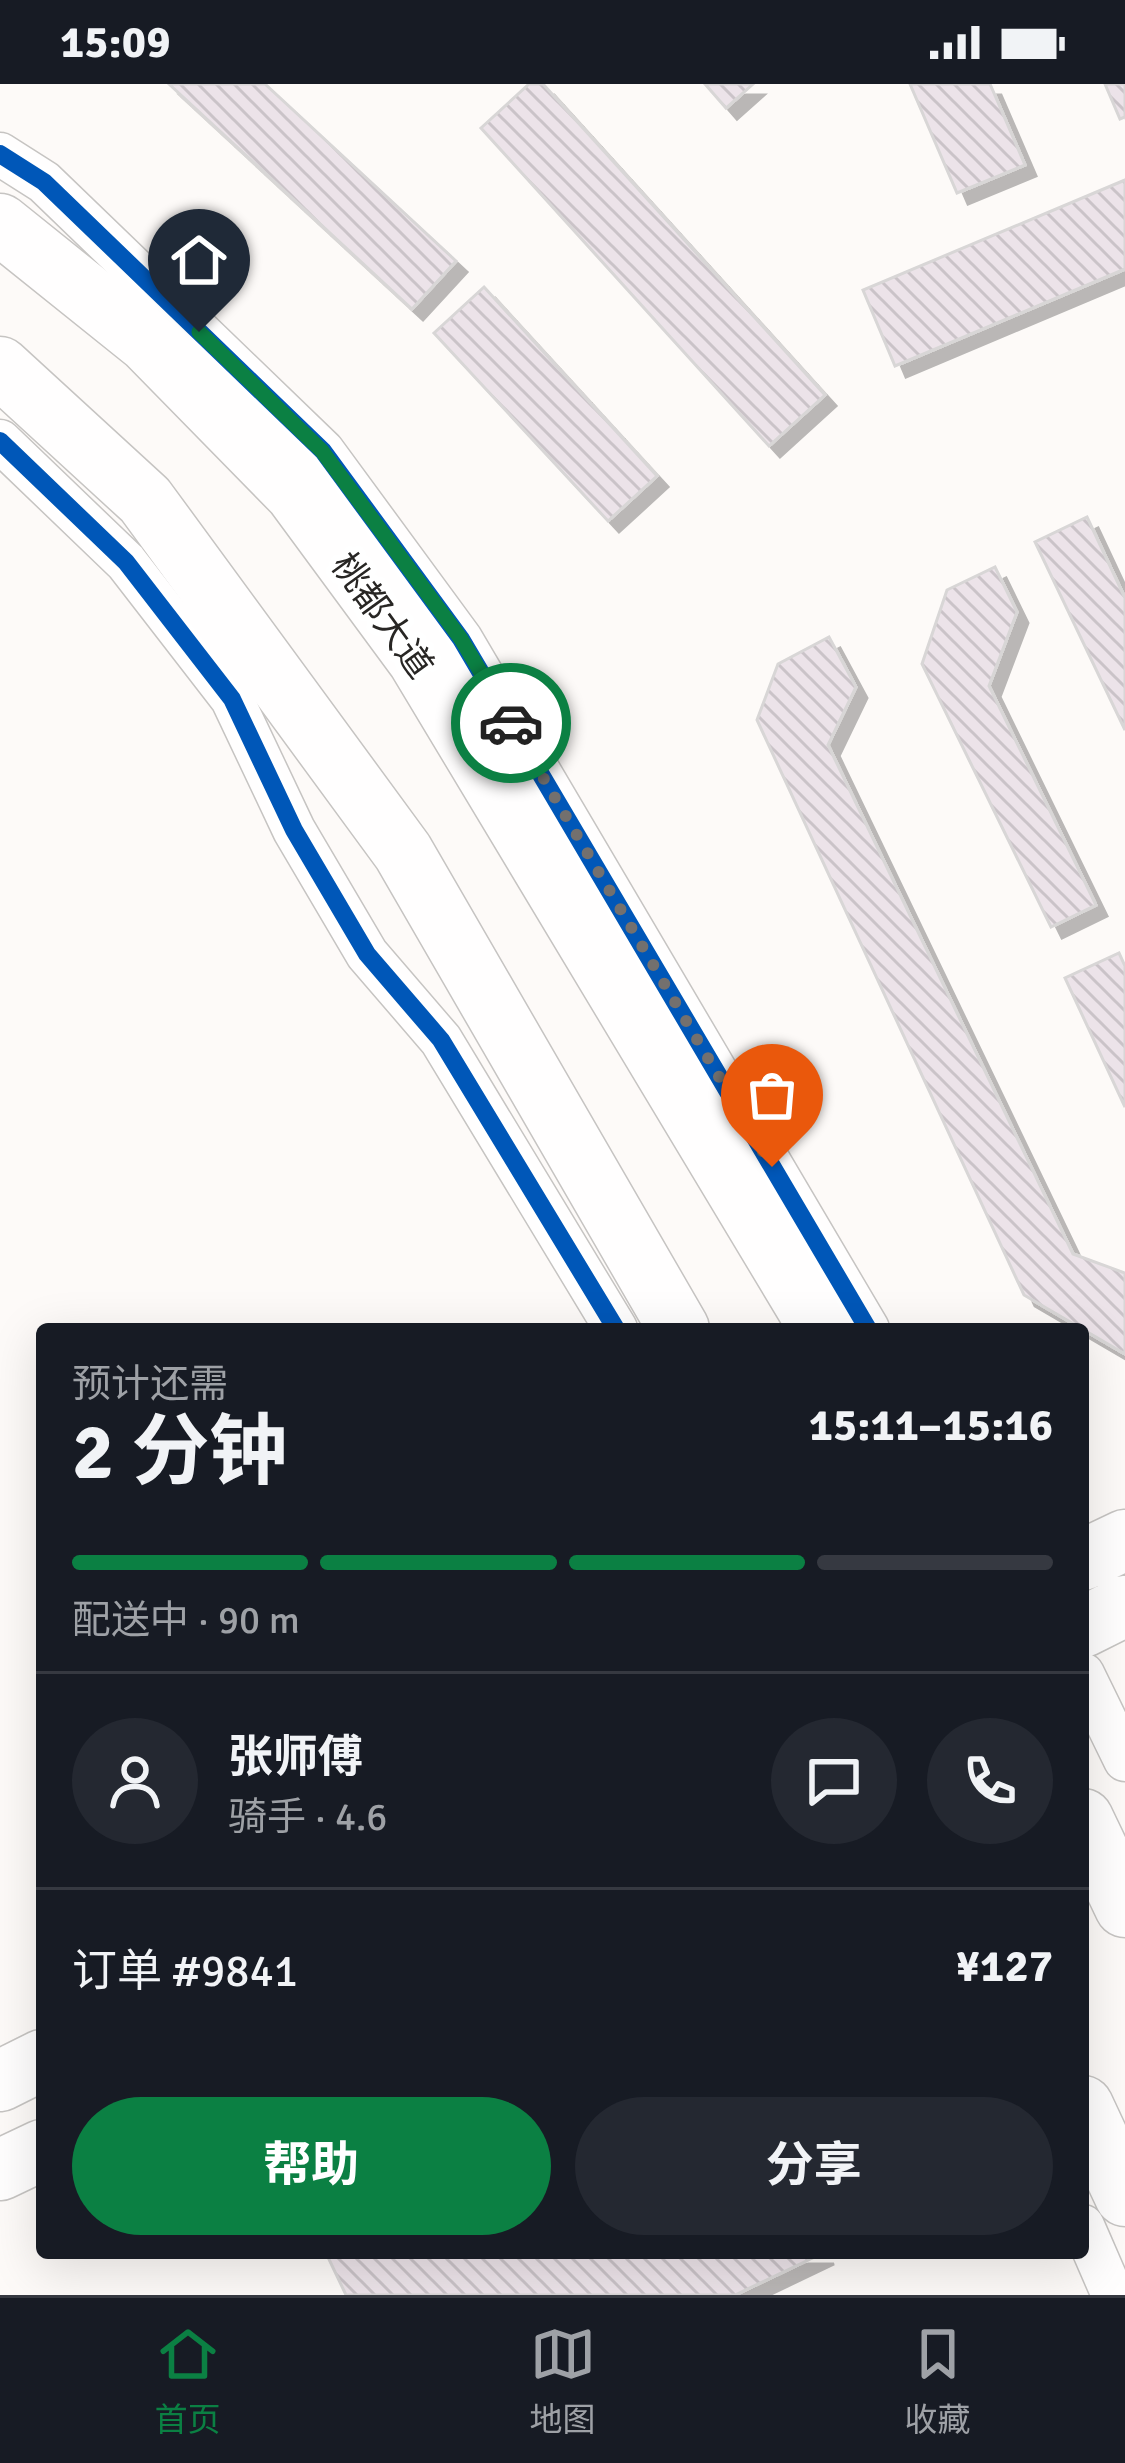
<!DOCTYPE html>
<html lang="zh">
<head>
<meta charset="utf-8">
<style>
	:root { --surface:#171b24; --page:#242831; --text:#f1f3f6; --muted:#9ea1a6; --line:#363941; --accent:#0b8043 }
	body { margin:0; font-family:Signika,"Noto Sans SC",sans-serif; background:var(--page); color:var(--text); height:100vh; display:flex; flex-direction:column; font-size:45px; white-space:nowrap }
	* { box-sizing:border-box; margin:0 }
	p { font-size:39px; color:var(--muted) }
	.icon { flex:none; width:66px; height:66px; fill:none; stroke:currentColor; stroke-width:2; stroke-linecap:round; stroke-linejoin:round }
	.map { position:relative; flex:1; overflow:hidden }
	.side { position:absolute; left:36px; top:1239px; width:1053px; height:936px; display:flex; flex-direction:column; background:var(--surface); border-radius:12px; box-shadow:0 12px 48px #0002 }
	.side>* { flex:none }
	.pin { position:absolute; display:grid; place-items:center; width:102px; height:102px; color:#fff; margin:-123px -51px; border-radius:50% 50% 50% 0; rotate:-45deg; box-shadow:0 0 12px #0007 }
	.pin .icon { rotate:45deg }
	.courier { position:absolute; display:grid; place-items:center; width:120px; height:120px; margin:-60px; border:9px solid #0b8043; border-radius:50%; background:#fff; color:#222; box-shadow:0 3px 15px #0007 }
	.summary em { font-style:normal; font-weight:700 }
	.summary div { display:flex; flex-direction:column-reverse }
	.summary { display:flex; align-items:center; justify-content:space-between; height:204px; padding:0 36px }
	h1 { font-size:78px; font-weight:700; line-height:90px }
	.bar { display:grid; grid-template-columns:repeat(4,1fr); gap:18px 12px; align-content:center; height:144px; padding:0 36px }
	.bar i { height:15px; border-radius:9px; background:var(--line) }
	.bar .on { background:var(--accent) }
	.bar p { grid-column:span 4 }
	.line { display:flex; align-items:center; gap:30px; padding:0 36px; border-top:3px solid var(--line) }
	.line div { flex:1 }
	.round { display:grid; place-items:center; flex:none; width:126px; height:126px; border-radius:63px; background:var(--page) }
	.primary-button { display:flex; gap:24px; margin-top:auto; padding:24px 36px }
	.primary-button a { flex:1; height:138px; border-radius:72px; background:var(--accent); color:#fff; font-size:48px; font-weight:700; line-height:138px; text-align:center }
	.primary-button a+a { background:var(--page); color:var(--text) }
	.status { display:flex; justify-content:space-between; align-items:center; height:84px; padding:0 60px; background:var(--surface); direction:ltr }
	.status svg { height:33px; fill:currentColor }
	.menu { display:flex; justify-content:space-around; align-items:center; height:168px; border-top:3px solid var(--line); background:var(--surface); font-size:33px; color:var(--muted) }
	.menu a { display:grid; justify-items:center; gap:6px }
	.menu .on { color:var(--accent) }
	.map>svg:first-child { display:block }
	.building { fill:url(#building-back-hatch); stroke:#d8d6d6; stroke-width:3; filter:url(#shadow) }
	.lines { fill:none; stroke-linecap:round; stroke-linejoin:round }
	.street-casing { stroke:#c6c4c2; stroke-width:45 }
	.secondary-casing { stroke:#c6c4c2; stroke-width:63 }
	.street { stroke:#fffefe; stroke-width:42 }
	.secondary { stroke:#fffefe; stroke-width:60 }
	.cycleway-casing { stroke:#fff; stroke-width:26 }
	.cycleway { stroke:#0057b8; stroke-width:18 }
	.done { stroke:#73706e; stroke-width:12; stroke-dasharray:0 21.6 }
	.route { stroke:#0b8043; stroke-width:15 }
	.labels { text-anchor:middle; stroke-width:12; stroke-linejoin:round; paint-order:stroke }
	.street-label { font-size:36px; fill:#282624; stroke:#fff }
</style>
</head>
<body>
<div class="status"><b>15:09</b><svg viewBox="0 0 49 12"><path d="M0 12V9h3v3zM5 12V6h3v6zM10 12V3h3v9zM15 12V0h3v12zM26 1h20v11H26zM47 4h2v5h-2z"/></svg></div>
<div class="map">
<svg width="1125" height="2211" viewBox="0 0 1125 2211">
	<defs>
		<pattern id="building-back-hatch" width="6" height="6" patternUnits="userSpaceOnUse" patternTransform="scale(3)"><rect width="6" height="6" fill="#ece3e9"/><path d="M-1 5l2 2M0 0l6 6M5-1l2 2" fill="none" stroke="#cac3c8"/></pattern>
		<filter id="shadow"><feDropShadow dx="11" dy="11" stdDeviation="0" flood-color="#0004"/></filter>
	</defs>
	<rect width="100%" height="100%" fill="#fdfaf8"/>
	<path class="building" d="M 169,0 L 265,0 L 456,177 L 412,225 Z
		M 529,0 L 543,0 L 825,311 L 769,362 L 481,44 Z
		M 705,0 L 753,0 L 726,24 Z
		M 910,0 L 990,0 L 1025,81 L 957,109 Z
		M 1105,0 L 1125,0 L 1125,33 L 1120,35 Z
		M 1125,96 L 1125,185 L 895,282 L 863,206 Z
		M 484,203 L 657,392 L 608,437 L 434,249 Z
		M 1087,433 L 1125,514 L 1125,646 L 1035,458 Z
		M 995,483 L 1017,528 L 989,602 L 1096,821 L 1051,843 L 922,580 L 947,506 Z
		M 829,553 L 856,603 L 828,661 L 1073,1170 L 1125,1189 L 1125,1270 L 1024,1211 L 757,636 L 778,580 Z
		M 1119,869 L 1125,882 L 1125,1023 L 1065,894 Z
		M 326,2169 L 823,2169 L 735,2211 L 346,2211 Z"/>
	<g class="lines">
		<g class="street-casing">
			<path id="street" d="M 0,70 L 44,98 L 323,367 L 461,555 L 868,1245
				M 0,357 L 126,478 L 232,615 L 294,746 L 367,870 L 441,956 L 616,1245
				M 1083,1590 L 1125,1676
				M 1083,2142 L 1113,2211"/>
		</g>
		<g class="secondary-casing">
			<path id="secondary" d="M 0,140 L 147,258 L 295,409 L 418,576 L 820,1245
				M 0,283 L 145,416 L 403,768 L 679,1245
				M 1083,1476 L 1125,1456
				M 1083,1543 L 1125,1522
				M 1083,1735 L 1125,1823
				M 0,1997 L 42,1976
				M 1083,2022 L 1125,2112
				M 0,2086 L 42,2066"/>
		</g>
		<use href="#street" class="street"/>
		<use href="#secondary" class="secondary"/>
		<g class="cycleway-casing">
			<path id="cycleway" d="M 0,70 L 44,98 L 323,367 L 461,555 L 868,1245
				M 0,357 L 126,478 L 232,615 L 294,746 L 367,870 L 441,956 L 616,1245"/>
		</g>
		<use href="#cycleway" class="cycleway"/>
	</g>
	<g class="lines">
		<path class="done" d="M 511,639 L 772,1083"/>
		<path class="route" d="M 199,248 L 322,367 L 461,555 L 511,639"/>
	</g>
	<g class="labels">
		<g class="street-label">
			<text transform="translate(383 531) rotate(54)" y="13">桃都大道</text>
		</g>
	</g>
</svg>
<div class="pin" style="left:772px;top:1083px;background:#ea580c"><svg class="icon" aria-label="bag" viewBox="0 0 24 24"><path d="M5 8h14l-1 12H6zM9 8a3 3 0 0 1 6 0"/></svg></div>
<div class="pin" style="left:199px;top:248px;background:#1f2937"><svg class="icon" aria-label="home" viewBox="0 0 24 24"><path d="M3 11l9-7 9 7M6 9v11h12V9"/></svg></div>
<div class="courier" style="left:511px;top:639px"><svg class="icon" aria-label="car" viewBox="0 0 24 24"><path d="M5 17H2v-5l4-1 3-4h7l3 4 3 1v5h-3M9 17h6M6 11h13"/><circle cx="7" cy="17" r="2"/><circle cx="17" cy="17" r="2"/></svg></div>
<section class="side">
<div class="summary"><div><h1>2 分钟</h1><p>预计还需</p></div><em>15:11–15:16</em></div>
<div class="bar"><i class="on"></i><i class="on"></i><i class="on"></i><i></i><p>配送中 · 90 m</p></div>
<div class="line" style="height:216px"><a class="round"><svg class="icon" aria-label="person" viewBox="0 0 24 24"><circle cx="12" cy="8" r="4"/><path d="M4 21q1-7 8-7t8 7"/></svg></a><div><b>张师傅</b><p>骑手 · 4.6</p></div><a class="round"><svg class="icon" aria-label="chat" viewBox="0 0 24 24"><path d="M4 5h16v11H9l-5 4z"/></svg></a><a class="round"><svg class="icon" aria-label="phone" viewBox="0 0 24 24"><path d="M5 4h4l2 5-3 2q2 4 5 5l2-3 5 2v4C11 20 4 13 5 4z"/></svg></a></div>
<div class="line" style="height:156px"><div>订单 #9841</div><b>¥127</b></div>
<div class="primary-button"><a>帮助</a><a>分享</a></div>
</section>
</div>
<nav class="menu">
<a class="on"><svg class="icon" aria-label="home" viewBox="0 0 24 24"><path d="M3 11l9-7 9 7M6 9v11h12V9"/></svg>首页</a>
<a><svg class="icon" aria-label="map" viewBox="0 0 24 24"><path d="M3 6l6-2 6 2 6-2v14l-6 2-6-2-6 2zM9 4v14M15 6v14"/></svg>地图</a>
<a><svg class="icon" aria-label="saved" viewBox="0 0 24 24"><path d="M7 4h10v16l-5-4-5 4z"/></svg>收藏</a>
</nav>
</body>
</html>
